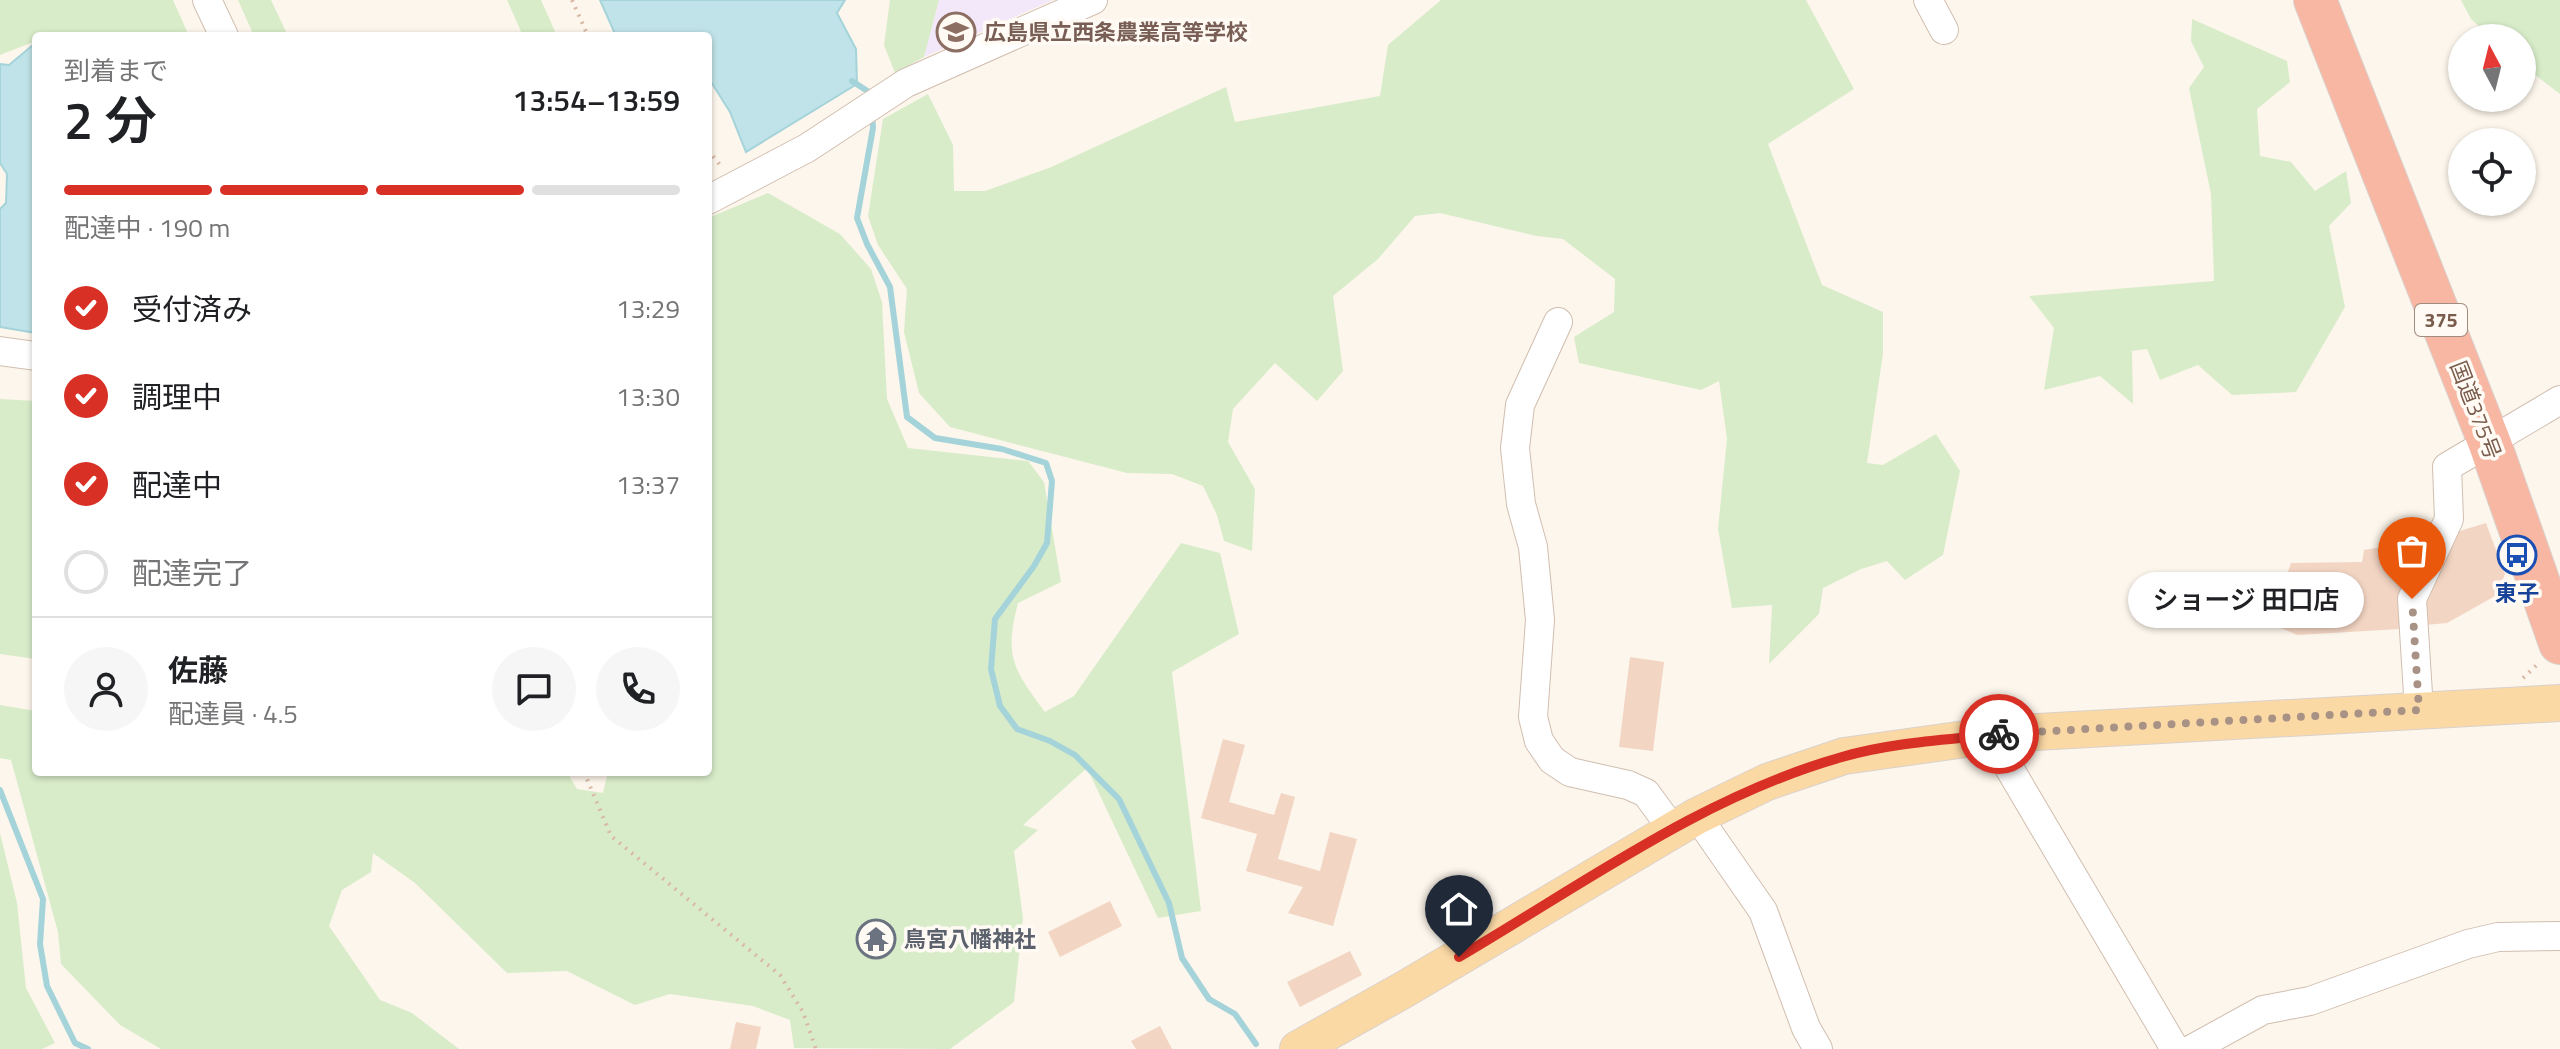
<!DOCTYPE html>
<html lang="ja">
<head>
<meta charset="utf-8">
<style>
	:root { --surface:#fff; --page:#f6f6f6; --text:#202124; --muted:#757577; --line:#e0e0e0; --accent:#d93025 }
	body { margin:0; font-family:"Titillium Web","Noto Sans JP",sans-serif; background:var(--page); color:var(--text); height:100vh; display:flex; flex-direction:column; font-size:30px; white-space:nowrap }
	* { box-sizing:border-box; margin:0 }
	p { font-size:26px; color:var(--muted) }
	.icon { flex:none; width:44px; height:44px; fill:none; stroke:currentColor; stroke-width:2; stroke-linecap:round; stroke-linejoin:round }
	.map { position:relative; flex:1; overflow:hidden }
	.sheet { position:absolute; left:32px; top:32px; width:680px; height:744px; display:flex; flex-direction:column; background:var(--surface); border-radius:8px; box-shadow:0 2px 6px #0004 }
	.sheet>* { flex:none }
	.needle { width:52px; rotate:353deg }
	.controls { position:absolute; left:2448px; top:24px; display:grid; gap:16px }
	.controls a { display:grid; place-items:center; width:88px; height:88px; border-radius:50%; background:var(--surface); box-shadow:0 2px 6px #0004; font-size:40px }
	.pin { position:absolute; display:grid; place-items:center; width:68px; height:68px; color:#fff; margin:-82px -34px; border-radius:50% 50% 50% 0; rotate:-45deg; box-shadow:0 0 8px #0007 }
	.pin .icon { rotate:45deg }
	.courier { position:absolute; display:grid; place-items:center; width:80px; height:80px; margin:-40px; border:6px solid #d93025; border-radius:50%; background:#fff; color:#222; box-shadow:0 2px 10px #0007 }
	.bubble { position:absolute; height:56px; border-radius:28px; background:var(--surface); box-shadow:0 2px 6px #0004; font-size:26px; font-weight:600; line-height:56px; text-align:center }
	.headline em { font-style:normal; font-weight:600 }
	.headline div { display:flex; flex-direction:column-reverse }
	.headline { display:flex; align-items:center; justify-content:space-between; height:136px; padding:0 32px }
	h1 { font-size:52px; font-weight:600; line-height:60px }
	.bar { display:grid; grid-template-columns:repeat(4,1fr); gap:12px 8px; align-content:center; height:96px; padding:0 32px }
	.bar i { height:10px; border-radius:6px; background:var(--line) }
	.bar .current { background:var(--accent) }
	.bar p { grid-column:span 4 }
	.line { display:flex; align-items:center; gap:20px; padding:0 32px; border-top:2px solid var(--line) }
	.line div { flex:1 }
	.round { display:grid; place-items:center; flex:none; width:84px; height:84px; border-radius:42px; background:var(--page) }
	ol { padding:0 32px; list-style:none }
	li { display:flex; align-items:center; gap:24px; height:88px }
	li p { margin-inline-start:auto }
	li .icon { padding:8px; border-radius:50%; background:var(--accent); color:#fff; stroke-width:4 }
	li:last-child { color:var(--muted) }
	li i { width:44px; height:44px; border:4px solid var(--line); border-radius:50% }
	.map>svg:first-child { display:block }
	.education { fill:#f3e8fa }
	.green { fill:#d8ecc9 }
	.water { fill:#bfe3e8; stroke:#a5d3da; stroke-width:2 }
	.lines { fill:none; stroke-linecap:round; stroke-linejoin:round }
	.stream { stroke:#a5d3da; stroke-width:6 }
	.building { fill:#f3d5c3 }
	.minor-casing { stroke:#d1beb0; stroke-width:30 }
	.major-casing { stroke:#dad1cd; stroke-width:38 }
	.highway-casing { stroke:#dad1cd; stroke-width:44 }
	.path { stroke:#d9b8a5; stroke-width:4; stroke-dasharray:2 6; stroke-linecap:butt }
	.minor { stroke:#fff; stroke-width:28 }
	.major { stroke:#fbd9a5; stroke-width:36 }
	.highway { stroke:#f7b7a3; stroke-width:42 }
	.done { stroke:#a89285; stroke-width:8; stroke-dasharray:0 14.4 }
	.route { stroke:#d93025; stroke-width:10 }
	.labels { text-anchor:middle; stroke-width:7; stroke-linejoin:round; paint-order:stroke }
	.shield { fill:#fffaf3; stroke:#a28b7f; stroke-width:2 }
	.shield-label { font-size:20px; font-weight:bold; fill:#7a5c4d }
	.education-label { font-size:22px; font-weight:bold; fill:#785e54; stroke:#fffaf3; text-anchor:start }
	.street-label { font-size:22px; fill:#7a5c4d; stroke:#fffaf3 }
	.transit-label { font-size:22px; font-weight:bold; fill:#164399; stroke:#fffaf3 }
	.worship-label { font-size:22px; font-weight:bold; fill:#5b616d; stroke:#fffaf3; text-anchor:start }
</style>
</head>
<body>
<div class="map">
<svg width="2560" height="1049" viewBox="0 0 2560 1049">
	<rect width="100%" height="100%" fill="#fdf6ec"/>
	<path class="education" d="M 939,0 L 1053,0 L 924,57 Z"/>
	<path class="green" d="M 0,0 L 173,0 L 189,36 L 36,36 L 36,41 L 0,55 Z
		M 238,0 L 271,0 L 288,36 L 254,36 Z
		M 507,0 L 541,0 L 557,36 L 523,36 Z
		M 890,0 L 939,0 L 924,57 L 895,73 L 884,45 Z
		M 1441,0 L 1806,0 L 1854,89 L 1768,144 L 1822,285 L 1883,312 L 1883,353 L 1867,463 L 1883,465 L 1936,434 L 1960,471 L 1943,555 L 1905,580 L 1887,561 L 1861,569 L 1823,588 L 1819,614 L 1769,664 L 1772,605 L 1732,608 L 1718,529 L 1727,439 L 1719,381 L 1701,390 L 1579,363 L 1574,337 L 1614,312 L 1615,279 L 1563,239 L 1537,236 L 1440,213 L 1415,216 L 1378,259 L 1333,296 L 1343,371 L 1317,401 L 1275,363 L 1233,409 L 1228,442 L 1255,489 L 1252,551 L 1224,541 L 1217,515 L 1203,486 L 1172,474 L 1127,473 L 950,427 L 919,393 L 904,332 L 907,289 L 878,245 L 868,216 L 883,119 L 928,94 L 953,145 L 954,191 L 985,191 L 1049,168 L 1226,87 L 1235,122 L 1380,96 L 1388,45 Z
		M 2461,0 L 2560,0 L 2560,94 L 2522,65 L 2522,38 L 2492,38 L 2471,19 Z
		M 2192,19 L 2287,61 L 2290,82 L 2257,109 L 2260,156 L 2291,162 L 2315,191 L 2346,171 L 2351,203 L 2329,226 L 2345,307 L 2296,392 L 2232,395 L 2198,365 L 2160,380 L 2147,349 L 2132,351 L 2133,404 L 2100,376 L 2044,390 L 2054,328 L 2029,296 L 2214,281 L 2211,194 L 2189,88 L 2204,67 L 2191,41 Z
		M 768,193 L 840,234 L 871,269 L 882,302 L 887,399 L 908,448 L 1028,461 L 1044,482 L 1061,582 L 1018,603 C 1004,656 1013,669 1045,712 L 1074,696 L 1181,543 L 1220,553 L 1239,634 L 1172,672 L 1201,911 L 1158,918 L 1087,768 L 1023,825 L 1038,830 L 1014,851 L 1023,918 L 1014,1002 L 950,1049 L 794,1048 L 790,1020 L 753,1006 L 670,994 L 635,1005 L 567,971 L 507,973 L 415,883 L 373,853 L 371,872 L 342,890 L 329,926 L 380,1000 L 412,1013 L 459,1049 L 161,1049 L 120,1025 L 61,964 L 58,932 L 11,760 L 0,758 L 0,705 L 36,711 L 36,772 L 567,772 L 577,789 L 603,793 L 608,772 L 708,772 L 708,218 Z
		M 0,399 L 36,401 L 36,659 L 0,654 Z
		M 0,833 L 17,903 L 26,988 L 55,1043 L 42,1049 L 0,1049 Z"/>
	<path class="water" d="M 600,0 L 845,0 L 837,13 L 856,49 L 857,84 L 746,152 L 730,112 L 708,77 L 708,36 L 616,36 Z
		M 33,45 L 36,47 L 36,333 L 0,327 L 0,209 L 6,203 L 7,174 L 0,163 L 0,64 L 9,65 Z"/>
	<g class="lines">
		<path class="stream" d="M 852,81 L 872,94
			M 872,114 L 873,128 L 857,218 L 867,244 L 890,287 L 907,417 L 935,438 L 1002,449 L 1046,463 L 1052,481 L 1047,543 L 1034,566 L 995,619 L 991,669 L 1000,706 L 1017,729 L 1050,741 L 1075,755 L 1119,799 L 1169,903 L 1182,958 L 1209,999 L 1235,1014 L 1256,1044
			M 0,790 L 43,899 L 40,944 L 47,986 L 75,1043 L 88,1049"/>
	</g>
	<path class="building" d="M 2486,523 L 2505,574 L 2497,595 L 2447,623 L 2425,625 L 2423,601 L 2453,533 Z
		M 2393,545 L 2396,559 L 2403,558 L 2400,629 L 2297,635 L 2270,623 L 2291,563 L 2362,562 L 2364,550 Z
		M 1630,657 L 1664,662 L 1653,751 L 1619,747 Z
		M 1223,739 L 1245,745 L 1229,802 L 1274,815 L 1281,793 L 1295,797 L 1278,859 L 1320,871 L 1330,832 L 1357,839 L 1333,926 L 1288,913 L 1303,887 L 1246,871 L 1257,834 L 1201,818 Z
		M 1110,901 L 1122,926 L 1060,957 L 1048,932 Z
		M 1350,951 L 1362,975 L 1300,1007 L 1287,982 Z
		M 736,1022 L 761,1027 L 756,1049 L 730,1049 Z
		M 1160,1026 L 1172,1049 L 1136,1049 L 1131,1041 Z"/>
	<g class="lines">
		<g class="minor-casing">
			<path id="minor" d="M 207,0 L 224,36
				M 1928,0 L 1944,30
				M 708,200 L 807,148 L 906,83 L 1093,0
				M 1558,322 L 1520,405 L 1515,448 L 1521,504 L 1533,547 L 1540,620 L 1533,717 L 1539,741 L 1552,760 L 1570,772 L 1628,785 L 1646,793 L 1673,830
				M 0,351 L 36,356
				M 2419,710 L 2412,599 L 2449,519 L 2447,467 L 2560,400
				M 2001,734 L 2005,761 L 2175,1049
				M 1697,816 L 1763,911 L 1806,1028 L 1818,1049
				M 2192,1049 L 2263,1010 L 2310,1001 L 2468,944 L 2498,937 L 2560,936"/>
		</g>
		<g class="major-casing">
			<path id="major" d="M 1298,1049 L 1405,989 L 1697,816 L 1767,782 L 1844,756 L 2001,734 L 2560,703"/>
		</g>
		<g class="highway-casing">
			<path id="highway" d="M 2315,0 L 2490,444 L 2560,643"/>
		</g>
		<path class="path" d="M 572,0 L 588,36
			M 708,150 L 721,166
			M 2523,678 L 2539,663
			M 584,772 L 611,836 L 780,975 L 803,1012 L 816,1049"/>
		<use href="#minor" class="minor"/>
		<use href="#major" class="major"/>
		<use href="#highway" class="highway"/>
	</g>
	<g class="lines">
		<path class="done" d="M 1999,734 L 2419,710 L 2412,599"/>
		<path class="route" d="M 1459,957 C 1582,885 1703,796 1842,757 C 1892,742 1948,740 1999,734"/>
	</g>
	<defs>
		<g id="school-ring" transform="scale(2)"><circle r="9.5" fill="#fffaf3" stroke="#8d6e63" stroke-width="1.5"/><path d="M0-5L7-2L0 1L-7-2ZM-4 1L0 2.5L4 1V4Q0 6-4 4Z" fill="#8d6e63"/></g>
		<g id="bus-ring" transform="scale(2)"><circle r="9.5" fill="#fffaf3" stroke="#1a4fb4" stroke-width="1.5"/><path d="M-5-6H5V4H4V6H2V4H-2V6H-4V4H-5ZM-3.5-4V0h7V-4ZM-3.5 1.2v1.5H-2V1.2ZM2 1.2v1.5H3.5V1.2Z" fill="#1a4fb4"/></g>
		<g id="temple-ring" transform="scale(2)"><circle r="9.5" fill="#fffaf3" stroke="#6b7280" stroke-width="1.5"/><path d="M0-6L5-2H3V0L6.5 2.5H4V6H1.5V3h-3V6H-4V2.5H-6.5L-3 0V-2H-5Z" fill="#6b7280"/></g>
	</defs>
	<g fill-rule="evenodd">
		<use href="#school-ring" x="956" y="32"/>
		<use href="#bus-ring" x="2517" y="555"/>
		<use href="#temple-ring" x="876" y="939"/>
	</g>
	<g class="labels">
		<rect class="shield" x="2415" y="304" width="52" height="32" rx="6"/>
		<g class="shield-label">
			<text x="2441" y="327">375</text>
		</g>
		<g class="education-label">
			<text x="984" y="40">広島県立西条農業高等学校</text>
		</g>
		<g class="street-label">
			<text transform="translate(2476 410) rotate(69)" y="8">国道375号</text>
		</g>
		<g class="transit-label">
			<text x="2517" y="601">東子</text>
		</g>
		<g class="worship-label">
			<text x="904" y="947">鳥宮八幡神社</text>
		</g>
	</g>
</svg>
<div class="controls">
<a><svg class="needle" viewBox="-14 -14 28 28"><path d="M0-13l5 13h-10z" fill="#e53935"/><path d="M0 13l5-13h-10z" fill="#757577"/></svg></a>
<a><svg class="icon" aria-label="locate" viewBox="0 0 24 24"><circle cx="12" cy="12" r="6"/><path d="M12 2v4M12 18v4M2 12h4M18 12h4"/></svg></a>
</div>
<div class="pin" style="left:2412px;top:599px;background:#ea580c"><svg class="icon" aria-label="bag" viewBox="0 0 24 24"><path d="M5 8h14l-1 12H6zM9 8a3 3 0 0 1 6 0"/></svg></div>
<div class="pin" style="left:1459px;top:957px;background:#1f2937"><svg class="icon" aria-label="home" viewBox="0 0 24 24"><path d="M3 11l9-7 9 7M6 9v11h12V9"/></svg></div>
<div class="courier" style="left:1999px;top:734px"><svg class="icon" aria-label="bike" viewBox="0 0 24 24"><circle cx="6" cy="16" r="4"/><circle cx="18" cy="16" r="4"/><path d="M6 16l4-8h5l3 8M10 8l3 8H6M13 5h3"/></svg></div>
<div class="bubble" style="left:2128px;top:572px;width:236px">ショージ 田口店</div>
<section class="sheet">
<div class="headline"><div><h1>2 分</h1><p>到着まで</p></div><em>13:54–13:59</em></div>
<div class="bar"><i class="current"></i><i class="current"></i><i class="current"></i><i></i><p>配達中 · 190 m</p></div>
<ol>
<li><svg class="icon" aria-label="check" viewBox="0 0 24 24"><path d="M5 12l5 5 9-10"/></svg>受付済み<p>13:29</p></li>
<li><svg class="icon" aria-label="check" viewBox="0 0 24 24"><path d="M5 12l5 5 9-10"/></svg>調理中<p>13:30</p></li>
<li><svg class="icon" aria-label="check" viewBox="0 0 24 24"><path d="M5 12l5 5 9-10"/></svg>配達中<p>13:37</p></li>
<li><i></i>配達完了</li>
</ol>
<div class="line" style="height:144px"><a class="round"><svg class="icon" aria-label="person" viewBox="0 0 24 24"><circle cx="12" cy="8" r="4"/><path d="M4 21q1-7 8-7t8 7"/></svg></a><div><b>佐藤</b><p>配達員 · 4.5</p></div><a class="round"><svg class="icon" aria-label="chat" viewBox="0 0 24 24"><path d="M4 5h16v11H9l-5 4z"/></svg></a><a class="round"><svg class="icon" aria-label="phone" viewBox="0 0 24 24"><path d="M5 4h4l2 5-3 2q2 4 5 5l2-3 5 2v4C11 20 4 13 5 4z"/></svg></a></div>
</section>
</div>
</body>
</html>
